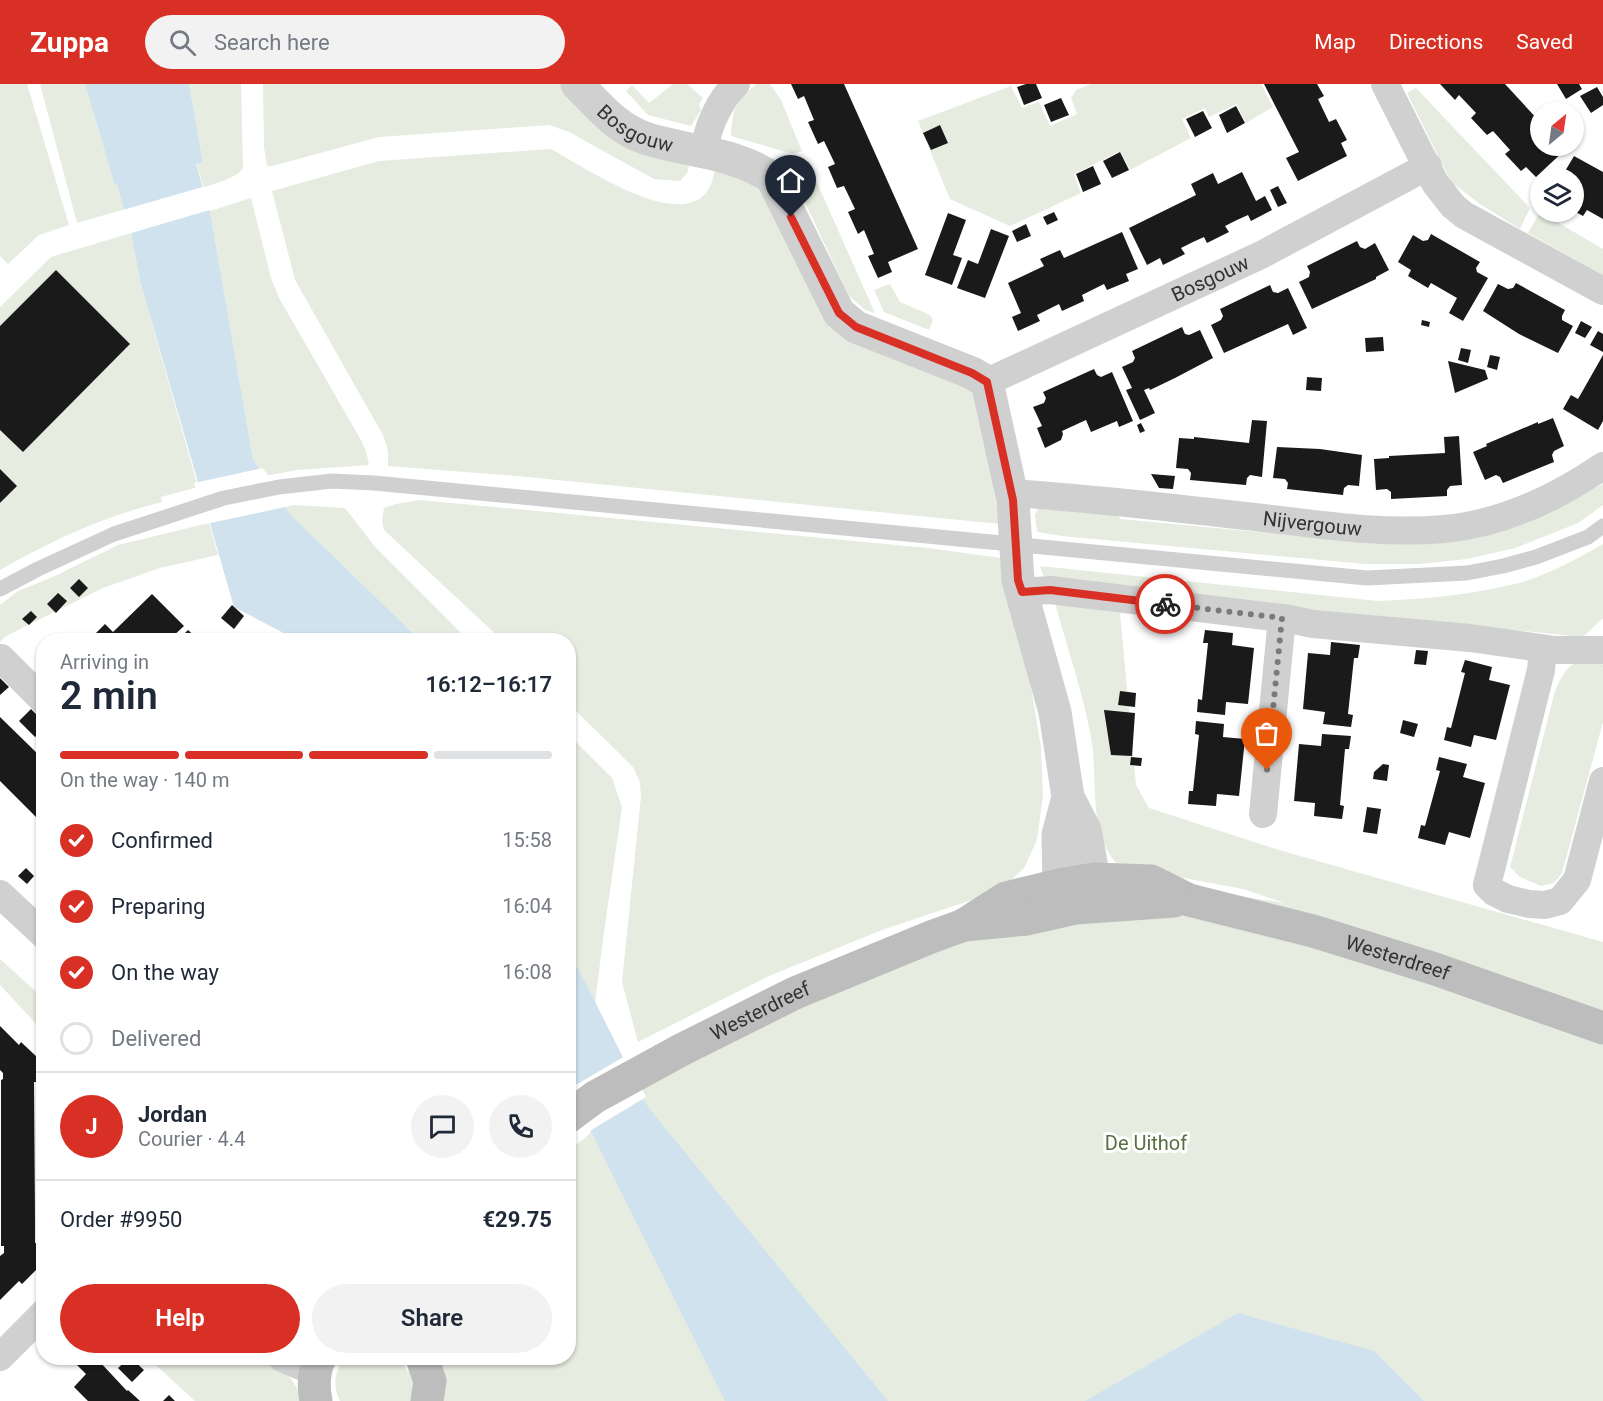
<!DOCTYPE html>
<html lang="en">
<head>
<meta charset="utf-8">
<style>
	:root { --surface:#fff; --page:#f2f2f3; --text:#1f2937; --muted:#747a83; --line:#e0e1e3; --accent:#d93025 }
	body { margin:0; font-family:Roboto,sans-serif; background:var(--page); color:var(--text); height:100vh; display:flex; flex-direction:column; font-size:22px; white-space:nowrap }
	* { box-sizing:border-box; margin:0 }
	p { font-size:20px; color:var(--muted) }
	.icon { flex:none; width:33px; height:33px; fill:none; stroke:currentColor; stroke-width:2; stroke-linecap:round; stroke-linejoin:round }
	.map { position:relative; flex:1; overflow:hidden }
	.details { position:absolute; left:36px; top:549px; width:540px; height:732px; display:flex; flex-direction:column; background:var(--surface); border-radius:24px; box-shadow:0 2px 4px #0004 }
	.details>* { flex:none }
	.needle { width:39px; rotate:29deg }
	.tools { position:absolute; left:1530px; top:18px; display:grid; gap:12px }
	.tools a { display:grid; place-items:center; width:54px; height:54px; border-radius:50%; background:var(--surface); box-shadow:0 2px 4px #0004; font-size:30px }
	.pin { position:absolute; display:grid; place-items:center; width:51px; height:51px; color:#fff; margin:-62px -26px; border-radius:50% 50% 50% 0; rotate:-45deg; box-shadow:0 0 6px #0007 }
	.pin .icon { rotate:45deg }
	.courier { position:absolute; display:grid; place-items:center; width:60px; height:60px; margin:-30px; border:4px solid #d93025; border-radius:50%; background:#fff; color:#222; box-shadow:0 2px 8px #0007 }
	.summary em { font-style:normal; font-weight:600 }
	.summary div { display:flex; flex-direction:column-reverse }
	.summary { display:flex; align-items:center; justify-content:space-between; height:102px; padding:0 24px }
	h1 { font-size:39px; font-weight:600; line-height:45px }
	.bar { display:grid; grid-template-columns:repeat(4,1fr); gap:9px 6px; align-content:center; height:72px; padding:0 24px }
	.bar i { height:8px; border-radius:4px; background:var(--line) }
	.bar .active { background:var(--accent) }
	.bar p { grid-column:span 4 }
	.line { display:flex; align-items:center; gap:15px; padding:0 24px; border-top:2px solid var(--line) }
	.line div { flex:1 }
	.round { display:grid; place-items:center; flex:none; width:63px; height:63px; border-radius:32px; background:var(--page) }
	ol { padding:0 24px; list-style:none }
	li { display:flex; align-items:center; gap:18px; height:66px }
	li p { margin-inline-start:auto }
	li .icon { padding:6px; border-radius:50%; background:var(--accent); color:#fff; stroke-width:4 }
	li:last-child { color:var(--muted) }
	li i { width:33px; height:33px; border:3px solid var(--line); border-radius:50% }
	.button { display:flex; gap:12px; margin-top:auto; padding:12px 24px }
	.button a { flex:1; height:69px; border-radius:36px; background:var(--accent); color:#fff; font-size:24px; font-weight:600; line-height:69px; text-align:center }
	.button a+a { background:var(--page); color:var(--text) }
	header { display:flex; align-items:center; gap:36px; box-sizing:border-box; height:84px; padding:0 30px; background:var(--accent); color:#fff }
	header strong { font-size:28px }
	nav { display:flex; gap:33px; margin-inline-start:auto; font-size:21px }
	.search { width:420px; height:54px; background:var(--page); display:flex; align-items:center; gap:15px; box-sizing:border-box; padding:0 21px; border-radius:33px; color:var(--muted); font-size:22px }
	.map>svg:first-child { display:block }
	.green { fill:#e6ecdf }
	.water { fill:#cfe2ee }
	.pier { fill:#fff }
	.building { fill:#1a1a1a }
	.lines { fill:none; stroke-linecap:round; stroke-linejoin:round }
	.service { stroke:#d0d0d0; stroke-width:15 }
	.minor { stroke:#d0d0d0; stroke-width:28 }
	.tertiary { stroke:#d0d0d0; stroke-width:33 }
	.secondary { stroke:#bdbdbd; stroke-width:33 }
	.done { stroke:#7a7a7a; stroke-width:6; stroke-dasharray:0 10.8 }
	.route { stroke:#d93025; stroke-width:8 }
	.labels { text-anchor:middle; stroke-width:6; stroke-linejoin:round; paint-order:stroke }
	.street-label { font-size:20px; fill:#333; stroke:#fff }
	.park-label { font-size:20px; fill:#56703f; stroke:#fff }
</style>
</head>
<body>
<header>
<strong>Zuppa</strong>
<div class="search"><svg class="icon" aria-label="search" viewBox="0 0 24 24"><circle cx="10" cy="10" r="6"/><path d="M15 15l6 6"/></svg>Search here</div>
<nav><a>Map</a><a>Directions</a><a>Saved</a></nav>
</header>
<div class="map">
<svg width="1603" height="1317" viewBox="0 0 1603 1317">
	<rect width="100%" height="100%" fill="#fff"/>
	<path class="green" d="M 0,0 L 27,0 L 69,141 L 39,151 L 8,180 L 0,172 Z
		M 40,0 L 85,0 L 114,99 L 117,100 L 125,125 L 77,139 Z
		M 189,0 L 241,0 L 243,84 C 236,95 216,98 204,104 L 196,79 L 203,77 Z
		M 263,0 L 563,0 L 690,79 L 687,89 L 680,97 L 654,95 L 569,48 L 549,41 L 379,53 L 272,82 L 267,82 L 264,63 Z
		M 673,0 L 687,0 L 703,14 L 699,20 L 701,26 L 691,42 L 648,31 L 626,7 L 632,1 L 649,19 Z
		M 756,0 L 770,0 L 781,16 L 802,67 L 793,70 L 731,52 C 733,23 735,20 756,0 Z
		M 1091,0 L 1261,0 L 1273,23 L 1246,39 L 1236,20 L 1209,33 L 1205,24 L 1182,35 L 1191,54 L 1130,86 L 1120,67 L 1074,90 L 1081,109 L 1010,142 L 950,115 L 918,37 L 1011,2 L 1022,24 L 1039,18 L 1050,42 L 1077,30 L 1071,14 L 1076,6 Z
		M 1416,4 L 1530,124 L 1520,145 L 1480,120 L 1451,98 L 1407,9 Z
		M 551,65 C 584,83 663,137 699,115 C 711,108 713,95 715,84 L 759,101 L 830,243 L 969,301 L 979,320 L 1000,440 L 517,392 L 388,382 L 388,367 L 383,351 L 295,196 L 272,107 L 379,77 Z
		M 787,80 L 810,83 L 875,229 L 865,226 L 849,212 Z
		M 251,114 L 271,194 L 279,214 L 361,356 L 366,367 L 369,381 L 297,386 L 265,392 L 253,375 L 210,127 Z
		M 1540,128 L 1603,165 L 1603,191 L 1528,149 Z
		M 131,149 L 140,197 L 198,403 L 161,413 L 162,418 C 105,432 50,457 0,486 L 0,420 L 15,403 L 0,387 L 0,346 L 23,368 L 130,260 L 56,186 L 0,242 L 0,223 L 51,173 Z
		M 890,200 L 900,218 L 930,231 L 933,236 L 929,246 L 884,228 L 874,206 Z
		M 1603,400 L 1603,421 L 1578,439 L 1515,464 L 1467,475 L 1420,480 L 1365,480 L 1062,452 L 1037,448 L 1035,431 L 1039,423 L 1116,426 L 1120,435 L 1389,460 L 1448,458 L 1525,440 Z
		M 420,416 L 928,464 L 1001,474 L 1025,566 L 1041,664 L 1043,711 L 1037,756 L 1024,784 L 1001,806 L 882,846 L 769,892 L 638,958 L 622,898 L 641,712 L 640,698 L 633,683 L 569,620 L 568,556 L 502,556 L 384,446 L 382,436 L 384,424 L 396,420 Z
		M 294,421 L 345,424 L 376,464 L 468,556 L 420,556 L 290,430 L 285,423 Z
		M 209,439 L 218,471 L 160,484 L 103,504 L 6,552 L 0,558 L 0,521 L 18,507 L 55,492 L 118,461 Z
		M 1603,460 L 1603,534 L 1583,553 L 1465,541 L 1327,531 L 1060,500 L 1043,491 L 1040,482 L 1378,517 C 1424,515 1470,511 1515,500 C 1544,493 1577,475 1603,460 Z
		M 1055,519 L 1120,529 L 1136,701 L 1149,724 L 1279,766 L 1603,858 L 1603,1317 L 340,1317 C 332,1303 335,1285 345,1274 L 399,1274 L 408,1288 L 414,1274 L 568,1274 L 569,1065 L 584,1055 L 658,979 L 1115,794 L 1285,819 L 1243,805 L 1119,782 C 1086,748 1099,695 1091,653 C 1083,609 1067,563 1055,519 Z
		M 1595,575 L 1603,581 L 1603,638 L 1562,789 L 1554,799 L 1541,802 L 1520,793 L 1510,783 L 1555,607 C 1565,585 1570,576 1595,575 Z
		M 569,651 L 612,694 L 622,723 L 603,855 L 595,920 L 569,864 Z
		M 0,875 L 43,914 L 43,940 L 40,944 L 0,901 Z
		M 148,1274 L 266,1274 C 286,1285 293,1295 303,1317 L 195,1317 Z"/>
	<path class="water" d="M 85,0 L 189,0 L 203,78 L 196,80 L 210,127 L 253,375 L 290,430 L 420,556 L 297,556 L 234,523 L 140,197 L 131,149 L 117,100 L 114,99 Z
		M 568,864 L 648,1023 L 888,1317 L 725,1317 L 569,1003 Z
		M 1238,1229 L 1374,1267 L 1424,1317 L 1085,1317 Z"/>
	<path class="pier" d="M 206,102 L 213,125 L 128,150 L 123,126 Z
		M 263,384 L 281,412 L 285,423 L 206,440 L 194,399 Z
		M 625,972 L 646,1013 L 588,1048 L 568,1010 L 569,1005 Z"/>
	<path class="building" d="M 791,0 L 844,0 L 918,165 L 888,178 L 892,188 L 878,194 L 868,172 L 874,170 L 864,146 L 858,150 L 848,128 L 855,125 L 844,102 L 837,104 L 828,83 L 835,80 L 824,57 L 818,60 L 808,38 L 814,36 L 804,12 L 798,15 Z
		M 1026,0 L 1036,0 L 1042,14 L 1024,21 L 1017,3 Z
		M 1264,0 L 1317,0 L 1324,12 L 1318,15 L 1329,38 L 1336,35 L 1347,56 L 1341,59 L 1347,72 L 1298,97 L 1286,74 L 1299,68 Z
		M 1440,0 L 1505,0 L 1540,38 L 1540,62 L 1562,62 L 1566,65 L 1536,93 L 1526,83 L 1521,87 L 1505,70 L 1510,66 L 1493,47 L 1487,51 L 1471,34 L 1476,29 L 1459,11 L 1455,16 Z
		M 1557,0 L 1579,0 L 1582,5 L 1566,15 Z
		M 1597,3 L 1603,13 L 1603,21 L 1591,29 L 1580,12 Z
		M 1061,14 L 1069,31 L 1051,38 L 1044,21 Z
		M 1236,22 L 1245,39 L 1227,49 L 1219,31 Z
		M 1203,27 L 1212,44 L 1195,53 L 1186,35 Z
		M 940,41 L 948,59 L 931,66 L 923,49 Z
		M 1120,68 L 1129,86 L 1112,94 L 1103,77 Z
		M 1574,72 L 1603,88 L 1603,135 L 1587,126 L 1583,132 L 1574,127 L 1574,94 L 1561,94 Z
		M 1093,82 L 1101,100 L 1083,108 L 1076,90 Z
		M 1242,88 L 1256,117 L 1265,112 L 1272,126 L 1251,137 L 1248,131 L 1237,136 L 1225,142 L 1229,148 L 1207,159 L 1204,153 L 1193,158 L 1181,164 L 1185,170 L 1163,181 L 1160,174 L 1147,181 L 1129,144 L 1196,111 L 1191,100 L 1213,89 L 1218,100 Z
		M 1278,102 L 1287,119 L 1278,123 L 1270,106 Z
		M 1054,128 L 1058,136 L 1047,141 L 1043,133 Z
		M 948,129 L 966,136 L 953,171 L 962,174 L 952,201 L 925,191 Z
		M 1026,140 L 1031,152 L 1017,158 L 1012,147 Z
		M 991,145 L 1009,152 L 985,214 L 957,204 L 968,176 L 978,180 Z
		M 1122,148 L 1138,185 L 1126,190 L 1129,197 L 1107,206 L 1104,200 L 1082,211 L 1084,217 L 1062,227 L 1059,220 L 1037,231 L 1040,237 L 1018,247 L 1012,233 L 1021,229 L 1008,199 L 1044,182 L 1040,175 L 1060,166 L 1064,174 Z
		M 1431,150 L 1480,178 L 1476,184 L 1477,188 L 1488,194 L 1463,237 L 1449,229 L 1457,214 L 1431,199 L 1428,204 L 1408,192 L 1411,186 L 1398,178 L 1413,151 L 1423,157 L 1428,156 Z
		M 1357,157 L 1360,163 L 1365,165 L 1375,159 L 1389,186 L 1376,193 L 1376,195 L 1312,225 L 1299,198 L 1309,193 L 1310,188 L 1307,182 Z
		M 56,186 L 130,260 L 23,368 L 0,346 L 0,242 Z
		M 1516,199 L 1565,226 L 1562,232 L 1562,236 L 1573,242 L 1558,269 L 1519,250 L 1483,227 L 1498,200 L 1508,205 L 1513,204 Z
		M 1270,201 L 1273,208 L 1278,209 L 1288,204 L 1307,244 L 1293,251 L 1288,240 L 1224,269 L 1211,241 L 1221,236 L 1223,232 L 1220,225 Z
		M 1422,236 L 1430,238 L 1429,243 L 1421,241 Z
		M 1581,237 L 1592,243 L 1585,254 L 1575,249 Z
		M 1182,243 L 1185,250 L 1189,251 L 1200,246 L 1213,274 L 1175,294 L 1150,306 L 1149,304 L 1144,306 L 1155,329 L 1140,336 L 1126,306 L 1132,304 L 1122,283 L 1133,278 L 1135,274 L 1132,267 Z
		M 1598,247 L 1603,250 L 1603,268 L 1590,261 Z
		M 1383,253 L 1384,267 L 1366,268 L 1365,254 Z
		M 1461,264 L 1471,266 L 1468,279 L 1458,276 Z
		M 1490,271 L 1500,273 L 1497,286 L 1487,283 Z
		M 1603,271 L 1603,337 L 1598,346 L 1563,325 L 1571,311 L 1578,315 Z
		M 1448,277 L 1485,286 L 1488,295 L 1455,309 Z
		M 1094,285 L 1097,291 L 1101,293 L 1112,288 L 1133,337 L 1119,343 L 1117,337 L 1091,348 L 1086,336 L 1062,347 L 1063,350 L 1061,356 L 1045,364 L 1037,344 L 1042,342 L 1033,323 L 1044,319 L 1046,314 L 1043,308 Z
		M 1307,293 L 1322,294 L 1321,307 L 1306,306 Z
		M 1553,334 L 1564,362 L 1554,367 L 1552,371 L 1554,378 L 1503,399 L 1500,393 L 1496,391 L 1485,396 L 1473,368 L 1487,362 L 1486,360 L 1538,338 L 1538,340 Z
		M 1252,336 L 1267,337 L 1262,393 L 1250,391 L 1247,394 L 1246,401 L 1190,396 L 1191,389 L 1188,385 L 1176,384 L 1179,354 L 1194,355 L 1194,353 L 1249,359 Z
		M 1141,339 L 1145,347 L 1140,349 L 1137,341 Z
		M 1459,352 L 1462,401 L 1450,402 L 1447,406 L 1447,412 L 1391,415 L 1391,408 L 1387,405 L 1376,406 L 1374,375 L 1389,374 L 1389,372 L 1445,369 L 1444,353 Z
		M 1277,363 L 1320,365 L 1362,371 L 1359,402 L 1348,401 L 1344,404 L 1343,411 L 1287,405 L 1288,399 L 1285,395 L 1273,394 Z
		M 0,385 L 17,402 L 0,419 Z
		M 1151,390 L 1175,392 L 1173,405 L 1159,404 Z
		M 79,495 L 88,504 L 79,513 L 70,504 Z
		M 58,509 L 67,517 L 56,529 L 47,520 Z
		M 152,510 L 184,542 L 169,556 L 89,556 L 105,540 L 113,548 Z
		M 232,521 L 244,532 L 234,545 L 221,534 Z
		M 31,527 L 37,533 L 29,541 L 22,535 Z
		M 188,546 L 199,556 L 182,556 L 180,554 Z
		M 1205,546 L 1233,549 L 1232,561 L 1254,564 L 1248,620 L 1226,618 L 1225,631 L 1197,628 L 1198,615 L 1202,616 L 1208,559 L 1203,559 Z
		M 1331,558 L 1360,561 L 1358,574 L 1354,574 L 1348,630 L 1353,631 L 1351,643 L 1323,640 L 1325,628 L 1303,625 L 1308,569 L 1330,571 Z
		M 1416,566 L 1428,567 L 1426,581 L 1414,580 Z
		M 1465,576 L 1492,583 L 1489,596 L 1510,601 L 1496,656 L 1474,651 L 1471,663 L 1444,656 L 1447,643 L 1451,644 L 1465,589 L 1461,588 Z
		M 0,594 L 9,603 L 0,611 Z
		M 1120,607 L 1136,609 L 1135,623 L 1118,621 Z
		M 31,625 L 44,638 L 44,645 L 35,653 L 19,637 Z
		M 1104,626 L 1135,629 L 1132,672 L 1111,671 Z
		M 0,633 L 44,676 L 44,741 L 0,697 Z
		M 1403,636 L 1418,640 L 1414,653 L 1400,649 Z
		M 1196,637 L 1224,640 L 1223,653 L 1245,655 L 1239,712 L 1217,710 L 1216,722 L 1188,720 L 1189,707 L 1193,707 L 1199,651 L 1195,650 Z
		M 1322,650 L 1351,652 L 1349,665 L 1345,665 L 1340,721 L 1344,722 L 1342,735 L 1314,732 L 1315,719 L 1294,717 L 1299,660 L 1321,662 Z
		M 1131,673 L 1142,674 L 1141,682 L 1130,681 Z
		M 1439,673 L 1467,680 L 1463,693 L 1485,699 L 1470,754 L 1449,748 L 1445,761 L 1418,754 L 1421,741 L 1425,742 L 1440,687 L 1436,686 Z
		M 1383,680 L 1389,681 L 1387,697 L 1373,695 L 1374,688 Z
		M 1367,723 L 1381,725 L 1377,750 L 1363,748 Z
		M 26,784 L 34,792 L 27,800 L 18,792 Z
		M 0,942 L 19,961 L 21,958 L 38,974 L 38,998 L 34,998 L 35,1134 L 35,1159 L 39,1159 L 39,1183 L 22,1200 L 19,1197 L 0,1216 L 0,1172 L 4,1169 L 4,1162 L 1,1162 L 1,996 L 3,995 L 3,989 L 0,986 Z
		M 84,1274 L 89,1274 L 96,1280 L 99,1277 L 127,1307 L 128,1306 L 140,1317 L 88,1317 L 74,1303 L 86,1290 L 77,1281 Z
		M 129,1274 L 131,1274 L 144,1286 L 132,1298 L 118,1284 Z
		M 169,1311 L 175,1317 L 163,1317 Z"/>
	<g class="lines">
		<path class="service" d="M 0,505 L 38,485 L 114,450 L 224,414 L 279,403 L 332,397 L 374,399 L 1367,494 L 1467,489 L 1503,482 L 1536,473 L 1588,453 L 1603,442"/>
		<g class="minor">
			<path d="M 1385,0 L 1435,99 L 1453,122 L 1464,131 L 1603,207"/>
			<path d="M 705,67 C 706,44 720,16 736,0"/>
			<path id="s1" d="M 987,298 L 1261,171 L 1428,82"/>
			<path id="s2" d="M 1011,409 C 1089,414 1167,423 1245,432 C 1311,439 1378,451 1444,445 C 1501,440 1556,414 1603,382"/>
			<path d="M 1021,508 L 1050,506 L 1289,535 L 1313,540 L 1470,554 L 1555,566 L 1603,566"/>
			<path d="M 1543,565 L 1541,586 L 1487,801 L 1494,808 L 1508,815 L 1529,820 L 1545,821 L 1560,817 L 1577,796 L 1603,697"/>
			<path d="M 1,574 L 44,617"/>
			<path d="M 1263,730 L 1282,534"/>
			<path d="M 0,810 L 44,851"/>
			<path d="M 0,1273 L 44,1229"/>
			<path d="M 282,1274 L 315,1288"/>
		</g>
		<path class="tertiary" id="s3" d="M 577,0 C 598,21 617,45 645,54 C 688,68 735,68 772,94 L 839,229 L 856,243 L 972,289 L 987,298 L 1013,416 L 1018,496 L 1055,628 L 1068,713 L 1085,746 L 1094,795 L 1076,824 L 1059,801 L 1058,751 L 1068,713"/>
		<g class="secondary">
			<path id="s4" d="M 964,841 L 1006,814 L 1059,801 L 1094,795 L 1151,797 L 1189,816 L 1313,847 L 1435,885 L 1603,944"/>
			<path id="s5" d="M 568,1033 L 595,1013 L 681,966 L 795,909 L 931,853 L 964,841 L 1027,835 L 1076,824 L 1174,817"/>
			<path d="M 422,1274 L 430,1297 L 427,1317"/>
			<path d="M 316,1317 C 313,1302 313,1288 320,1274"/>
		</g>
	</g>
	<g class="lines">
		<path class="done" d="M 1165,520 L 1282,534 L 1267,686"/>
		<path class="route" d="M 791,133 L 839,229 L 856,243 L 972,289 L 987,298 L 1013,416 L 1018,496 L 1022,508 L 1050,506 L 1165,520"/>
	</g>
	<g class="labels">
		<g class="street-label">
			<text dy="7" stroke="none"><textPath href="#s3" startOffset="75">Bosgouw</textPath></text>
			<text dy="7" stroke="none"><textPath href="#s1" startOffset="246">Bosgouw</textPath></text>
			<text dy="7" stroke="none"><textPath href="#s2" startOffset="303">Nijvergouw</textPath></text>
			<text dy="7" stroke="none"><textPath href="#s4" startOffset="456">Westerdreef</textPath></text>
			<text dy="7" stroke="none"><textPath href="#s5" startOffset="220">Westerdreef</textPath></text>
		</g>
		<g class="park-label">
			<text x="1146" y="1066">De Uithof</text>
		</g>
	</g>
</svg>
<div class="tools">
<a><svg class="needle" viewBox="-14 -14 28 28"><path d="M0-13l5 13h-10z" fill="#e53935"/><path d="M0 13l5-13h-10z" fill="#747a83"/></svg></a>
<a><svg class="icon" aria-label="layers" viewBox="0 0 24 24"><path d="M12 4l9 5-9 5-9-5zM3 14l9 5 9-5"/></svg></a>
</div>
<div class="pin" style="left:1267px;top:686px;background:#ea580c"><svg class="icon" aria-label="bag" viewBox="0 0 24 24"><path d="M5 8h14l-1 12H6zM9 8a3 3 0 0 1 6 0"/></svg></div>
<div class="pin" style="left:791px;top:133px;background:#1f2937"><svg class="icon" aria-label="home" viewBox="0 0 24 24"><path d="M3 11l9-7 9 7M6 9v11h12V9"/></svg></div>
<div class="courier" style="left:1165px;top:520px"><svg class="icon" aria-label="bike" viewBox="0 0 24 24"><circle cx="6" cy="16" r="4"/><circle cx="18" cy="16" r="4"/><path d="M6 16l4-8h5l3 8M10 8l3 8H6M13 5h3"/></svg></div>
<section class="details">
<div class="summary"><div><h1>2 min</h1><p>Arriving in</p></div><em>16:12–16:17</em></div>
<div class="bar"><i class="active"></i><i class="active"></i><i class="active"></i><i></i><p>On the way · 140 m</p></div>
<ol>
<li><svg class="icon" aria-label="check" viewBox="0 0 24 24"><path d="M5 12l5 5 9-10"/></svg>Confirmed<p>15:58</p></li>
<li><svg class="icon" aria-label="check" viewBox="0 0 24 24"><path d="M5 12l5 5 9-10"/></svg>Preparing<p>16:04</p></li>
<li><svg class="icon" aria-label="check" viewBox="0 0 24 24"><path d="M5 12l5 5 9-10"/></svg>On the way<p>16:08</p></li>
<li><i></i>Delivered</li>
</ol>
<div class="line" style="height:108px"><b class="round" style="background:var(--accent);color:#fff">J</b><div><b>Jordan</b><p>Courier · 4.4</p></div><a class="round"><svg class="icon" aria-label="chat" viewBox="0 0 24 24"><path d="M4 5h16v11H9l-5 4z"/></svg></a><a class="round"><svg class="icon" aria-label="phone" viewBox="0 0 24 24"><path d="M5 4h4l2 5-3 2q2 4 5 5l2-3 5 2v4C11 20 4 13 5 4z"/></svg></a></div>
<div class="line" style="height:78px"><div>Order #9950</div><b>€29.75</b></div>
<div class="button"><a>Help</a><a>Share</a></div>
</section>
</div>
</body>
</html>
